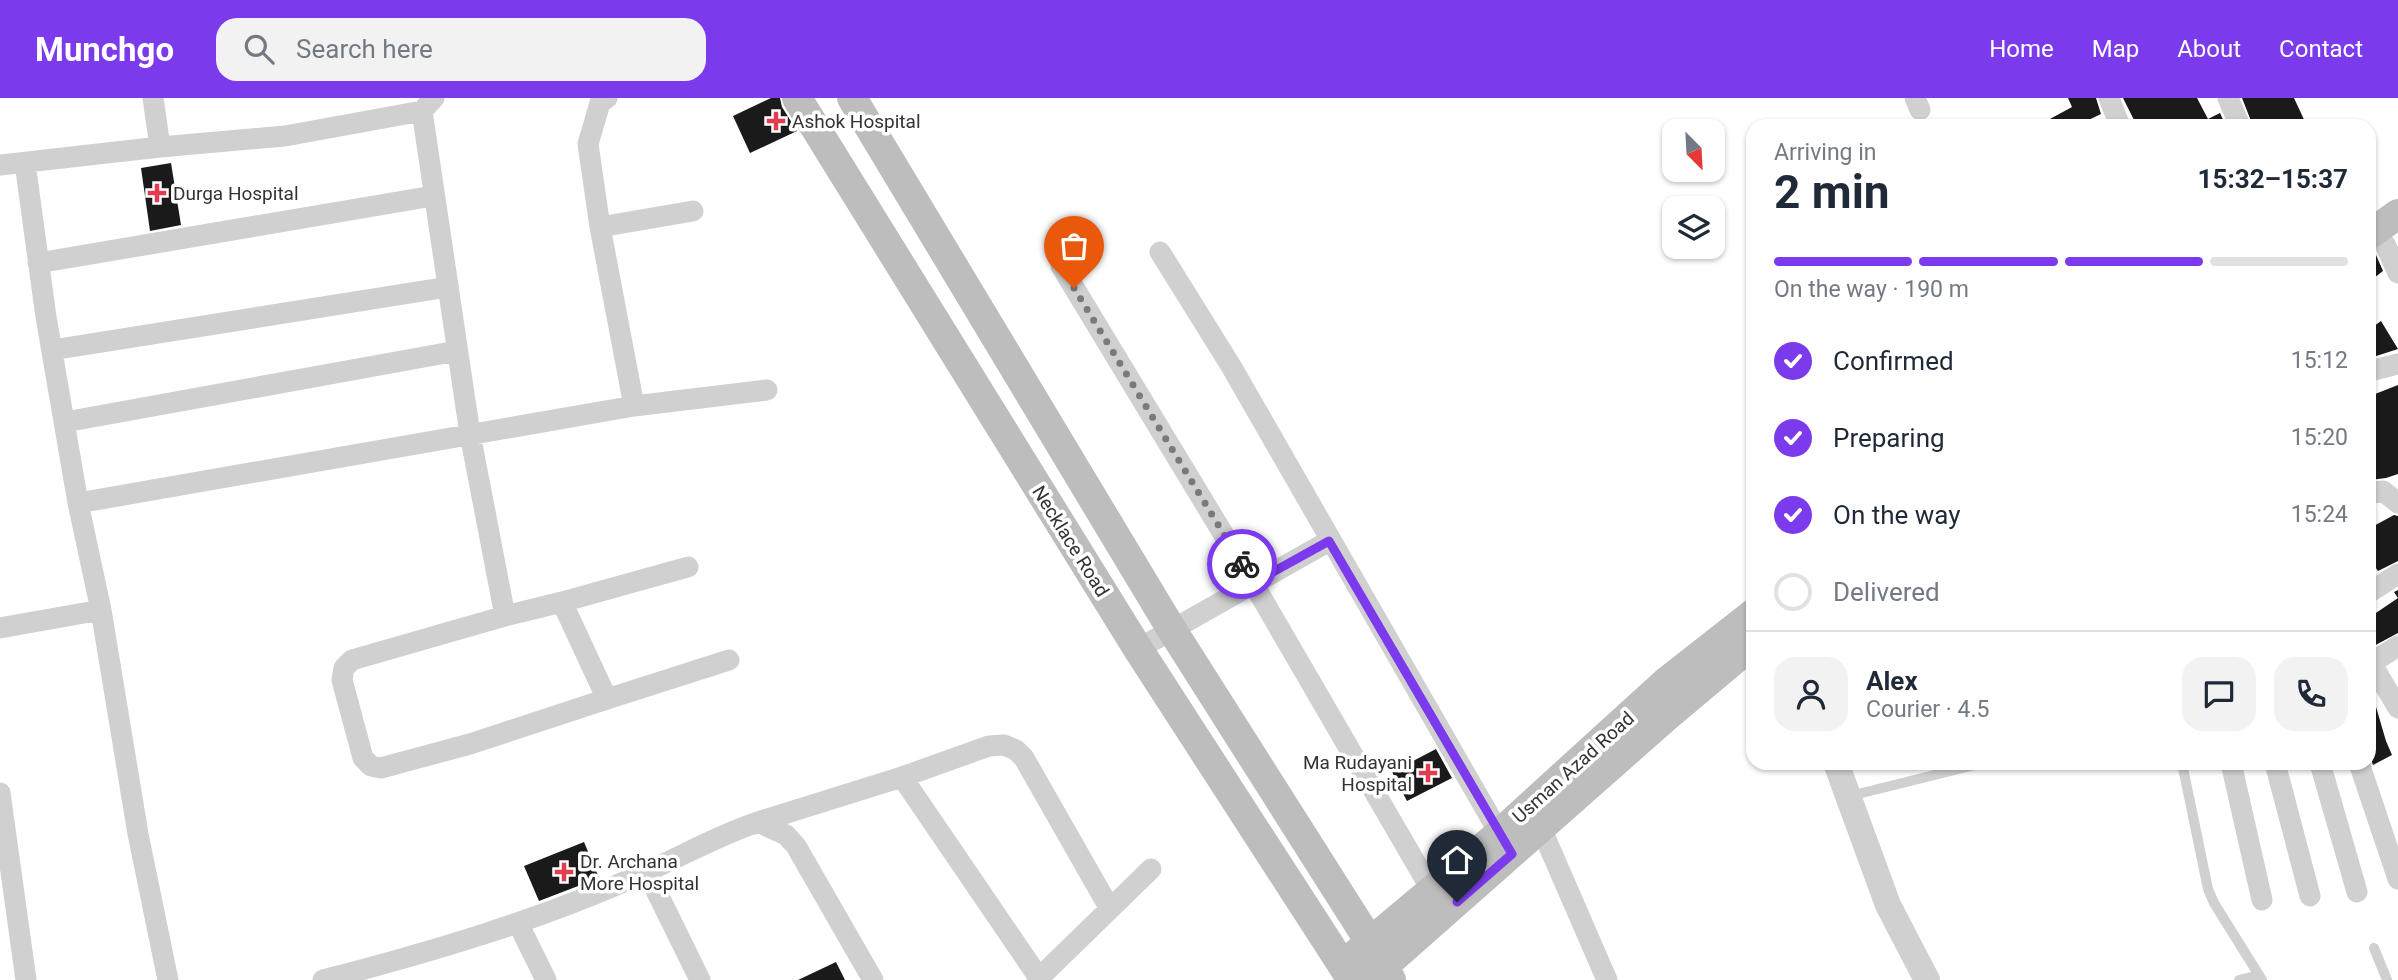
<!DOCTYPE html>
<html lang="en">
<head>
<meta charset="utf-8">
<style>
	:root { --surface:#fff; --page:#f2f2f3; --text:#1f2937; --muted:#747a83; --line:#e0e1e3; --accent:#7c3aed }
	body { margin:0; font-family:Roboto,sans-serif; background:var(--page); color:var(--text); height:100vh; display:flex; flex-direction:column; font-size:26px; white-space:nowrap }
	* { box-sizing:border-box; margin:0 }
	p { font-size:23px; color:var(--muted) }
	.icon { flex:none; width:38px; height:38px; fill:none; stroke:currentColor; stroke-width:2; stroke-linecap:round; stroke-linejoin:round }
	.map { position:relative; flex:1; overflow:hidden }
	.drawer { position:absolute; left:1746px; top:21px; width:630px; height:651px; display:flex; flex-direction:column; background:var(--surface); border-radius:21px; box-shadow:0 2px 5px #0004 }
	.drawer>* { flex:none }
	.needle { width:46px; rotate:156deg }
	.controls { position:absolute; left:1662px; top:21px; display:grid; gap:14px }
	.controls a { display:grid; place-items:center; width:63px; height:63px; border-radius:14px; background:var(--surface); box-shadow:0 2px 5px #0004; font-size:35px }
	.pin { position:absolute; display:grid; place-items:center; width:60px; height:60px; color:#fff; margin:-72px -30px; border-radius:50% 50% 50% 0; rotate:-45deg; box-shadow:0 0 7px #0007 }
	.pin .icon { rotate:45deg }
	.courier { position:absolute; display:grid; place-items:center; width:70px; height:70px; margin:-35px; border:5px solid #7c3aed; border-radius:50%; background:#fff; color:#222; box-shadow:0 2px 9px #0007 }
	.summary em { font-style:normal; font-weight:700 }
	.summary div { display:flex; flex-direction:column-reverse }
	.summary { display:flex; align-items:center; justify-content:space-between; height:119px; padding:0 28px }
	h1 { font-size:46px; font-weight:700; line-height:52px }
	.bar { display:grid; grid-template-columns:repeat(4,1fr); gap:10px 7px; align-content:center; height:84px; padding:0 28px }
	.bar i { height:9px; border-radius:5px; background:var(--line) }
	.bar .active { background:var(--accent) }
	.bar p { grid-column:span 4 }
	.line { display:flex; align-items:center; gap:18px; padding:0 28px; border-top:2px solid var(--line) }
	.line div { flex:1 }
	.round { display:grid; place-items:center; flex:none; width:74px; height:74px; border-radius:21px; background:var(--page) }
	ol { padding:0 28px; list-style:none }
	li { display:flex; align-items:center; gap:21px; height:77px }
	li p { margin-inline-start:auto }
	li .icon { padding:7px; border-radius:50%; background:var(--accent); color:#fff; stroke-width:4 }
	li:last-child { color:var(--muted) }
	li i { width:38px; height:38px; border:4px solid var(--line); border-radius:50% }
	header { display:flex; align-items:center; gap:42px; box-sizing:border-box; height:98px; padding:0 35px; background:var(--accent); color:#fff }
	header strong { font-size:33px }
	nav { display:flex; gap:38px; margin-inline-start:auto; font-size:24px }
	.search { width:490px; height:63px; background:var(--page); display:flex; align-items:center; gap:18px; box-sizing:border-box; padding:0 24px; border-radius:21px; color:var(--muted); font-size:26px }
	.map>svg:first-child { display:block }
	.building { fill:#1a1a1a }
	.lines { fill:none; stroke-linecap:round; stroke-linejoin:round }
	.service { stroke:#d0d0d0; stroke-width:10 }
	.minor { stroke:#d0d0d0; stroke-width:21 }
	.tertiary { stroke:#d0d0d0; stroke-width:26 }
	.secondary { stroke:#bdbdbd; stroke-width:30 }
	.done { stroke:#7a7a7a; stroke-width:7; stroke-dasharray:0 12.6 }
	.route { stroke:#7c3aed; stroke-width:9 }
	.poi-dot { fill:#e23c50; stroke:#fff; stroke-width:2.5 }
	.labels { text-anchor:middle; stroke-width:7; stroke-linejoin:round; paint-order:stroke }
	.poi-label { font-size:19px; fill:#333; stroke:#fff; text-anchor:start }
	.street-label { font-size:19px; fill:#333; stroke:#fff }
</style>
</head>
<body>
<header>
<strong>Munchgo</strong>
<div class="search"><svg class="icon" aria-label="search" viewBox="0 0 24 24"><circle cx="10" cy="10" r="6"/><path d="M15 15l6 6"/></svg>Search here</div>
<nav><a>Home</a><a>Map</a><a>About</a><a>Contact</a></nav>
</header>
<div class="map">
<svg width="2398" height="882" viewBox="0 0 2398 882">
	<rect width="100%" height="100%" fill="#fff"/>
	<path class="building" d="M 771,0 L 780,0 L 782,9 L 797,33 L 750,55 L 733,18 Z
		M 2068,0 L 2096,0 L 2101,16 L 2076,28 L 2037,28 L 2072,9 Z
		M 2123,0 L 2197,0 L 2208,21 L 2220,15 L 2226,28 L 2137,28 Z
		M 2242,0 L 2294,0 L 2307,28 L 2253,28 Z
		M 171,65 L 181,127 L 150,133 L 141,70 Z
		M 2376,157 L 2383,173 L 2370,183 L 2370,162 Z
		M 2381,223 L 2398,251 L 2370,260 L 2370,231 Z
		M 2398,287 L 2398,376 L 2386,380 L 2370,382 L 2370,298 Z
		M 2394,417 L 2398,418 L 2398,463 L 2378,473 L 2370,462 L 2370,430 Z
		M 2398,492 L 2398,535 L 2370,550 L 2370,519 L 2398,500 L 2394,494 Z
		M 2370,602 L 2374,602 L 2386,643 L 2392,657 L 2373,667 L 2370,658 Z
		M 1436,651 L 1452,680 L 1407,703 L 1392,674 Z
		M 584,744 L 599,780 L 539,803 L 524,768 Z
		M 836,864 L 845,882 L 798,882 Z"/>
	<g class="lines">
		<path class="service" d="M 2182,665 L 2208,791 L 2214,805 L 2262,882
			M 1850,698 L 1983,665
			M 2374,850 L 2387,882
			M 2239,882 L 2259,877"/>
		<path class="minor" d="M 153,0 L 160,49
			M 607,0 L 600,5 L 588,46 L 600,129 L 634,308
			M 1915,0 L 1920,12
			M 2109,0 L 2120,28
			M 2228,0 L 2240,28
			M 422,13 L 470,336 L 505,518 L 562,504 L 607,601 L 470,646 L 381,670 L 371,668 L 363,660 L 342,582 L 344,570 L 352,562 L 505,518
			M 25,65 L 46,219 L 78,405 L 101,512 L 138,736 L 168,882
			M 0,67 L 160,49 L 285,38 L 422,13 L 434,0
			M 600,129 L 693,113
			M 2385,146 L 2398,175
			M 1160,154 L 1231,268 L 1505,745
			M 38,165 L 433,98
			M 1061,168 L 1253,485 L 1432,793
			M 52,252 L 448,189
			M 2370,273 L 2398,266
			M 65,324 L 457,253
			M 2370,395 L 2383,393 L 2398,405
			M 78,405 L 634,308 L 767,292
			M 2370,494 L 2398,476
			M 562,504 L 688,469
			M 0,530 L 101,512
			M 1138,551 L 1329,443
			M 2370,563 L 2398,610
			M 2371,565 L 2398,548
			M 607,601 L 729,562
			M 2231,665 L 2262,802
			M 2275,665 L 2310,798
			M 2320,665 L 2357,794
			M 2359,665 L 2398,781
			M 902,679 L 1039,880
			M 0,695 L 26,882
			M 758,724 L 902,679 L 989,648 L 1004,647 L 1016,652 L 1024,660 L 1110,811
			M 1541,730 L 1607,882
			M 647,774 L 700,882
			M 518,825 L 546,882
			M 323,882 C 431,854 544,821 646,774 C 684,757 719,737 758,724 L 786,737 L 796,748 L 873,882
			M 1037,882 L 1151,771"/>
		<path class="tertiary" d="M 1836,665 L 1888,807 L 1927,882"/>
		<path class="secondary" d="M 797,0 L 1138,551 L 1352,882
			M 852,0 L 1172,532 L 1370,844 L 1391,882
			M 2370,136 L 2398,116
			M 1356,856 L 1499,736 L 1666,584 L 1754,515
			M 1369,881 L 1667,618 L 1754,545"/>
	</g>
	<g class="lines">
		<path class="done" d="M 1074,190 L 1242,466"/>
		<path class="route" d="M 1242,466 L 1253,485 L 1329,443 L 1512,756 L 1457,804"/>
	</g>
	<g class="poi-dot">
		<path d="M772.5 12.5h7v7h7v7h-7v7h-7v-7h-7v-7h7z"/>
		<path d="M153.5 84.5h7v7h7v7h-7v7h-7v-7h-7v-7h7z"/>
		<path d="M1424.5 664.5h7v7h7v7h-7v7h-7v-7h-7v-7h7z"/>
		<path d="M560.5 763.5h7v7h7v7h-7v7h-7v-7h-7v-7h7z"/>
	</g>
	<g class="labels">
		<g class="poi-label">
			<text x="792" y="30">Ashok Hospital</text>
			<text x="173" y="102">Durga Hospital</text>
			<text x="1412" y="671" text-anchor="end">Ma Rudayani<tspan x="1412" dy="22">Hospital</tspan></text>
			<text x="580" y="770">Dr. Archana<tspan x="580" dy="22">More Hospital</tspan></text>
		</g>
		<g class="street-label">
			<text transform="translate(1071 443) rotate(58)" y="7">Necklace Road</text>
			<text transform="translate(1573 669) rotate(-42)" y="7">Usman Azad Road</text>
		</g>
	</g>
</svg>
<div class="controls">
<a><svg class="needle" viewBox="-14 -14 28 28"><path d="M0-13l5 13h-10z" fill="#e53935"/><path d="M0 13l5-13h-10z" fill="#747a83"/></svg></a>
<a><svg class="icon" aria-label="layers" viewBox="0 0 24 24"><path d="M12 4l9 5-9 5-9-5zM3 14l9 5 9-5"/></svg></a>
</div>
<div class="pin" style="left:1074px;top:190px;background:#ea580c"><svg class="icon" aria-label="bag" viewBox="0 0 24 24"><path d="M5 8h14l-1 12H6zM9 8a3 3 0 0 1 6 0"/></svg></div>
<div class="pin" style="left:1457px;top:804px;background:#1f2937"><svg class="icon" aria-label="home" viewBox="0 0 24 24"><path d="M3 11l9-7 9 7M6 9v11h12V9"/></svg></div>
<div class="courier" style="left:1242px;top:466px"><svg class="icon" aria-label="bike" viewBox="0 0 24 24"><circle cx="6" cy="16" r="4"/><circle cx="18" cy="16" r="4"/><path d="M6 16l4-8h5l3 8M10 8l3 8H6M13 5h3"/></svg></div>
<section class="drawer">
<div class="summary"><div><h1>2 min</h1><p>Arriving in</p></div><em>15:32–15:37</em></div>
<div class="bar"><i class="active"></i><i class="active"></i><i class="active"></i><i></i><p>On the way · 190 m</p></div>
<ol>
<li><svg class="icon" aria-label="check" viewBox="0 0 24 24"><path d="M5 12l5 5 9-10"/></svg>Confirmed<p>15:12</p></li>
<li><svg class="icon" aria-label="check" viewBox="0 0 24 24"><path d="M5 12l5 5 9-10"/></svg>Preparing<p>15:20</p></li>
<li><svg class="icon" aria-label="check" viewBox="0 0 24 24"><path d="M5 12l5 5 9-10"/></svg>On the way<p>15:24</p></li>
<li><i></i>Delivered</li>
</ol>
<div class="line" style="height:126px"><a class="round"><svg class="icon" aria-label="person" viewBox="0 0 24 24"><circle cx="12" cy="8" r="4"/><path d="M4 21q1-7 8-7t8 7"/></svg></a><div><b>Alex</b><p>Courier · 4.5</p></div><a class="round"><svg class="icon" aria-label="chat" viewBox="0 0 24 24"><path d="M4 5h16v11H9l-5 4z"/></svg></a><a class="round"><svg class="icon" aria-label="phone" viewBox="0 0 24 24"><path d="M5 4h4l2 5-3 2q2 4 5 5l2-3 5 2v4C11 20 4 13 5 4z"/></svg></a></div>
</section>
</div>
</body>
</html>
